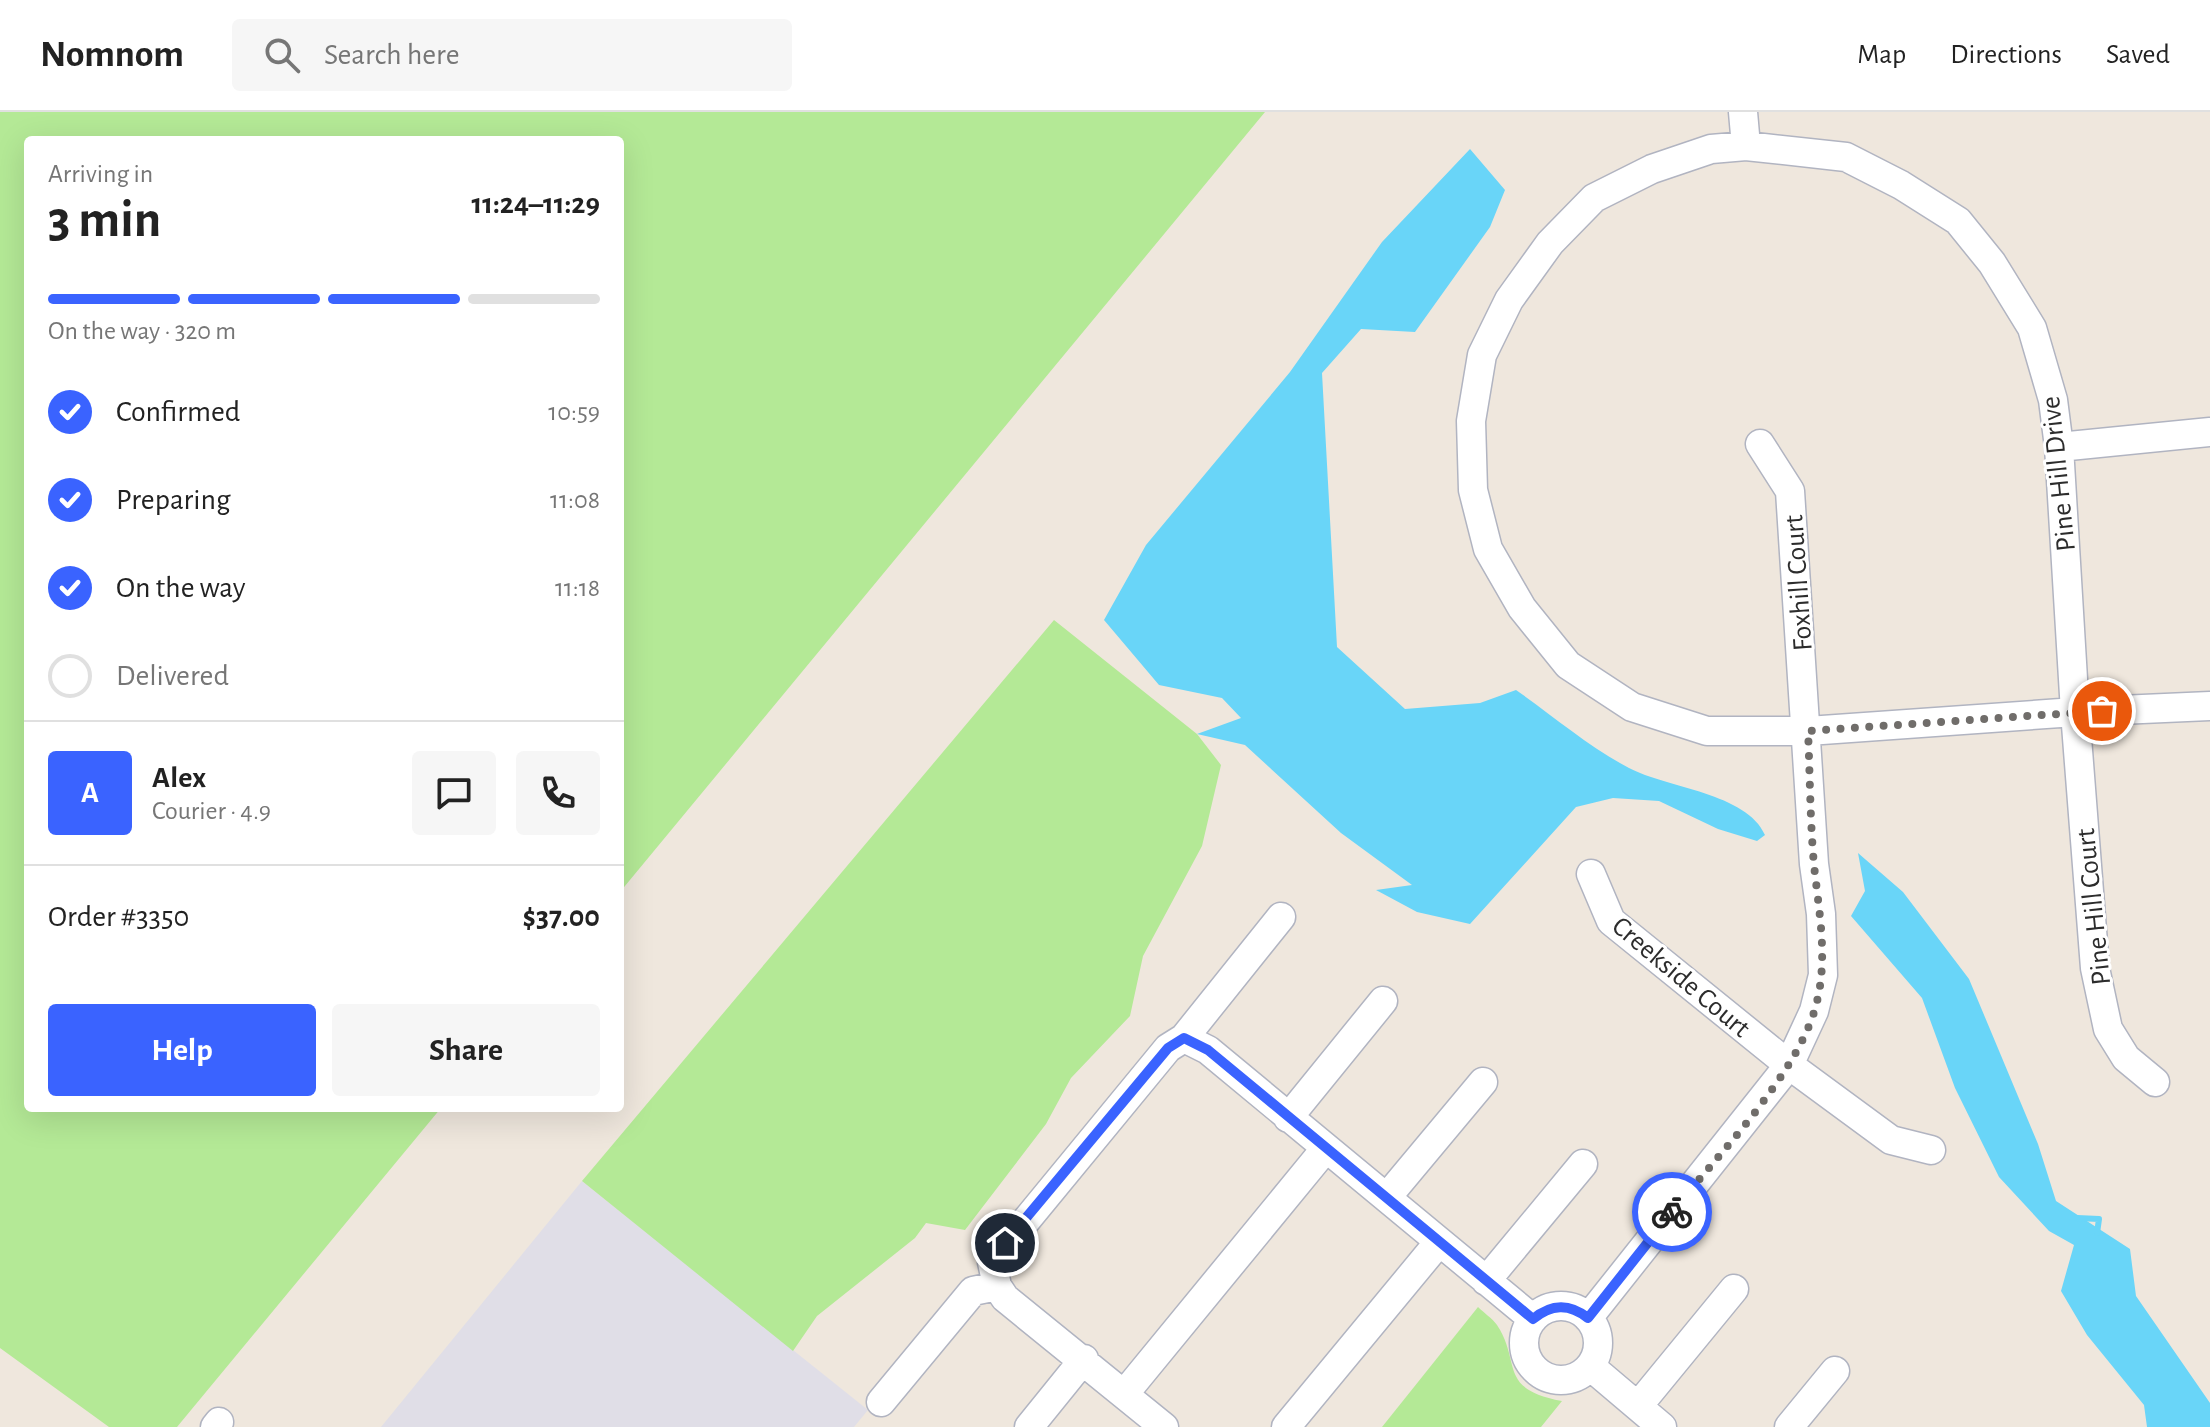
<!DOCTYPE html>
<html lang="en">
<head>
<meta charset="utf-8">
<style>
	:root { --surface:#fff; --page:#f6f6f6; --text:#222; --muted:#767676; --line:#e0e0e0; --accent:#3a63ff }
	body { margin:0; font-family:"Alegreya Sans",sans-serif; background:var(--page); color:var(--text); height:100vh; display:flex; flex-direction:column; font-size:30px; white-space:nowrap }
	* { box-sizing:border-box; margin:0 }
	p { font-size:26px; color:var(--muted) }
	.icon { flex:none; width:44px; height:44px; fill:none; stroke:currentColor; stroke-width:2; stroke-linecap:round; stroke-linejoin:round }
	.map { position:relative; flex:1; overflow:hidden }
	.panel { position:absolute; left:24px; top:24px; width:600px; height:976px; display:flex; flex-direction:column; background:var(--surface); border-radius:8px; box-shadow:0 8px 32px #0002 }
	.panel>* { flex:none }
	.pin { position:absolute; display:grid; place-items:center; width:68px; height:68px; color:#fff; margin:-34px; border:4px solid #fff; border-radius:50%; box-shadow:0 2px 8px #0007 }
	.courier { position:absolute; display:grid; place-items:center; width:80px; height:80px; margin:-40px; border:6px solid #3a63ff; border-radius:50%; background:#fff; color:#222; box-shadow:0 2px 10px #0007 }
	.head em { font-style:normal; font-weight:700 }
	.head div { display:flex; flex-direction:column-reverse }
	.head { display:flex; align-items:center; justify-content:space-between; height:136px; padding:0 24px }
	h1 { font-size:52px; font-weight:700; line-height:60px }
	.bar { display:grid; grid-template-columns:repeat(4,1fr); gap:12px 8px; align-content:center; height:96px; padding:0 24px }
	.bar i { height:10px; border-radius:6px; background:var(--line) }
	.bar .active { background:var(--accent) }
	.bar p { grid-column:span 4 }
	.line { display:flex; align-items:center; gap:20px; padding:0 24px; border-top:2px solid var(--line) }
	.line div { flex:1 }
	.round { display:grid; place-items:center; flex:none; width:84px; height:84px; border-radius:8px; background:var(--page) }
	ol { padding:0 24px; list-style:none }
	li { display:flex; align-items:center; gap:24px; height:88px }
	li p { margin-inline-start:auto }
	li .icon { padding:8px; border-radius:50%; background:var(--accent); color:#fff; stroke-width:4 }
	li:last-child { color:var(--muted) }
	li i { width:44px; height:44px; border:4px solid var(--line); border-radius:50% }
	.button { display:flex; gap:16px; margin-top:auto; padding:16px 24px }
	.button a { flex:1; height:92px; border-radius:8px; background:var(--accent); color:#fff; font-size:32px; font-weight:700; line-height:92px; text-align:center }
	.button a+a { background:var(--page); color:var(--text) }
	header { display:flex; align-items:center; gap:48px; box-sizing:border-box; height:112px; padding:0 40px; background:var(--surface); border-bottom:2px solid var(--line) }
	header strong { font-size:38px }
	nav { display:flex; gap:44px; margin-inline-start:auto; font-size:28px }
	.search { width:560px; height:72px; background:var(--page); display:flex; align-items:center; gap:20px; box-sizing:border-box; padding:0 28px; border-radius:8px; color:var(--muted); font-size:30px }
	.map>svg:first-child { display:block }
	.industrial { fill:#e0dee7 }
	.green { fill:#b4e996 }
	.water { fill:#69d5f8 }
	.lines { fill:none; stroke-linecap:round; stroke-linejoin:round }
	.stream { stroke:#69d5f8; stroke-width:6 }
	.minor-casing { stroke:#b1b4c1; stroke-width:31 }
	.minor { stroke:#fff; stroke-width:28 }
	.done { stroke:#706d6a; stroke-width:8; stroke-dasharray:0 14.4 }
	.route { stroke:#3a63ff; stroke-width:10 }
	.labels { text-anchor:middle; stroke-width:6; stroke-linejoin:round; paint-order:stroke }
	.street-label { font-size:28px; fill:#2c2c2c; stroke:#fff }
</style>
</head>
<body>
<header>
<strong>Nomnom</strong>
<div class="search"><svg class="icon" aria-label="search" viewBox="0 0 24 24"><circle cx="10" cy="10" r="6"/><path d="M15 15l6 6"/></svg>Search here</div>
<nav><a>Map</a><a>Directions</a><a>Saved</a></nav>
</header>
<div class="map">
<svg width="2210" height="1315" viewBox="0 0 2210 1315">
	<rect width="100%" height="100%" fill="#efe7dd"/>
	<path class="industrial" d="M 582,1069 L 868,1298 L 854,1315 L 381,1315 Z"/>
	<path class="green" d="M 0,0 L 1265,0 L 620,780 L 620,28 L 28,28 L 28,996 L 441,996 L 177,1315 L 109,1315 L 0,1236 Z
		M 1054,508 L 1197,622 L 1221,653 L 1202,734 L 1143,844 L 1130,904 L 1071,966 L 1046,1012 L 965,1118 L 926,1111 L 915,1126 L 817,1204 L 793,1239 L 582,1069 Z
		M 1478,1195 C 1484,1201 1492,1206 1497,1213 C 1522,1251 1497,1277 1562,1289 L 1541,1315 L 1382,1315 Z"/>
	<path class="water" d="M 1470,37 L 1505,78 L 1490,115 L 1415,220 L 1361,217 L 1322,261 L 1337,535 L 1405,597 L 1480,591 L 1516,578 C 1552,603 1589,635 1629,656 C 1667,676 1747,681 1765,723 L 1757,729 L 1718,717 L 1659,689 L 1613,686 L 1576,695 L 1470,812 L 1417,800 L 1376,778 L 1412,773 L 1341,721 L 1245,633 L 1197,622 L 1241,606 L 1222,586 L 1159,573 L 1104,508 L 1146,433 L 1290,260 L 1382,130 Z
		M 1858,741 L 1903,780 L 1969,867 L 2038,1032 L 2056,1089 L 2130,1137 L 2136,1184 L 2210,1291 L 2210,1315 L 2147,1315 L 2144,1293 L 2087,1223 L 2061,1179 L 2074,1133 L 2049,1119 L 1999,1065 L 1955,976 L 1922,886 L 1851,804 L 1865,779 Z"/>
	<g class="lines">
		<path class="stream" d="M 2077,1106 L 2099,1107 L 2097,1121"/>
		<g class="minor-casing">
			<path id="minor" d="M 1743,0 L 1746,34
				M 2059,335 L 2210,320
				M 1591,762 L 1611,809 L 1789,953 L 1891,1028 L 1931,1038
				M 1184,926 L 1281,805
				M 2155,970 L 2126,946 L 2108,917 L 2095,856 L 2075,600 L 2059,335 L 2053,288 L 2032,216 L 1992,151 L 1958,109 L 1901,73 L 1846,45 L 1746,34 L 1711,37 L 1652,57 L 1594,86 L 1550,131 L 1509,188 L 1482,243 L 1471,309 L 1473,378 L 1488,437 L 1522,496 L 1568,553 L 1632,595 L 1707,619 L 1808,619 L 2075,600 L 2210,594
				M 1288,1006 L 1383,889
				M 1387,1085 L 1483,970
				M 1486,1169 L 1583,1052
				M1524 1231a37 37 0 1 1 74 0a37 37 0 1 1-74 0Z
				M 1588,1206 L 1789,953 L 1814,899 L 1823,863 L 1821,802 L 1814,752 L 1790,379 L 1760,332
				M 1590,1254 L 1662,1315
				M 1125,1281 L 1326,1036
				M 881,1290 L 973,1179 L 997,1174
				M 1638,1294 L 1734,1177
				M 215,1315 L 219,1310
				M 1029,1315 L 1084,1247
				M 1164,1315 L 1005,1186 L 997,1174 L 992,1150 L 1168,936 L 1184,926 L 1208,938 L 1533,1207
				M 1286,1315 L 1439,1130
				M 1789,1315 L 1835,1259"/>
		</g>
		<use href="#minor" class="minor"/>
	</g>
	<g class="lines">
		<path class="done" d="M 1672,1100 C 1717,1044 1795,965 1815,897 C 1829,849 1819,801 1814,753 C 1810,708 1810,663 1808,619 L 2102,599"/>
		<path class="route" d="M 1005,1131 L 1168,936 L 1184,926 L 1208,938 L 1533,1207 C 1551,1192 1569,1191 1588,1206 L 1672,1100"/>
	</g>
	<g class="labels">
		<g class="street-label">
			<text transform="translate(2057 362) rotate(-96)" y="10">Pine Hill Drive</text>
			<text transform="translate(1797 471) rotate(-94)" y="10">Foxhill Court</text>
			<text transform="translate(2092 795) rotate(-96)" y="10">Pine Hill Court</text>
			<text transform="translate(1682 864) rotate(40)" y="10">Creekside Court</text>
		</g>
	</g>
</svg>
<div class="pin" style="left:2102px;top:599px;background:#ea580c"><svg class="icon" aria-label="bag" viewBox="0 0 24 24"><path d="M5 8h14l-1 12H6zM9 8a3 3 0 0 1 6 0"/></svg></div>
<div class="pin" style="left:1005px;top:1131px;background:#1f2937"><svg class="icon" aria-label="home" viewBox="0 0 24 24"><path d="M3 11l9-7 9 7M6 9v11h12V9"/></svg></div>
<div class="courier" style="left:1672px;top:1100px"><svg class="icon" aria-label="bike" viewBox="0 0 24 24"><circle cx="6" cy="16" r="4"/><circle cx="18" cy="16" r="4"/><path d="M6 16l4-8h5l3 8M10 8l3 8H6M13 5h3"/></svg></div>
<section class="panel">
<div class="head"><div><h1>3 min</h1><p>Arriving in</p></div><em>11:24–11:29</em></div>
<div class="bar"><i class="active"></i><i class="active"></i><i class="active"></i><i></i><p>On the way · 320 m</p></div>
<ol>
<li><svg class="icon" aria-label="check" viewBox="0 0 24 24"><path d="M5 12l5 5 9-10"/></svg>Confirmed<p>10:59</p></li>
<li><svg class="icon" aria-label="check" viewBox="0 0 24 24"><path d="M5 12l5 5 9-10"/></svg>Preparing<p>11:08</p></li>
<li><svg class="icon" aria-label="check" viewBox="0 0 24 24"><path d="M5 12l5 5 9-10"/></svg>On the way<p>11:18</p></li>
<li><i></i>Delivered</li>
</ol>
<div class="line" style="height:144px"><b class="round" style="background:var(--accent);color:#fff">A</b><div><b>Alex</b><p>Courier · 4.9</p></div><a class="round"><svg class="icon" aria-label="chat" viewBox="0 0 24 24"><path d="M4 5h16v11H9l-5 4z"/></svg></a><a class="round"><svg class="icon" aria-label="phone" viewBox="0 0 24 24"><path d="M5 4h4l2 5-3 2q2 4 5 5l2-3 5 2v4C11 20 4 13 5 4z"/></svg></a></div>
<div class="line" style="height:104px"><div>Order #3350</div><b>$37.00</b></div>
<div class="button"><a>Help</a><a>Share</a></div>
</section>
</div>
</body>
</html>
